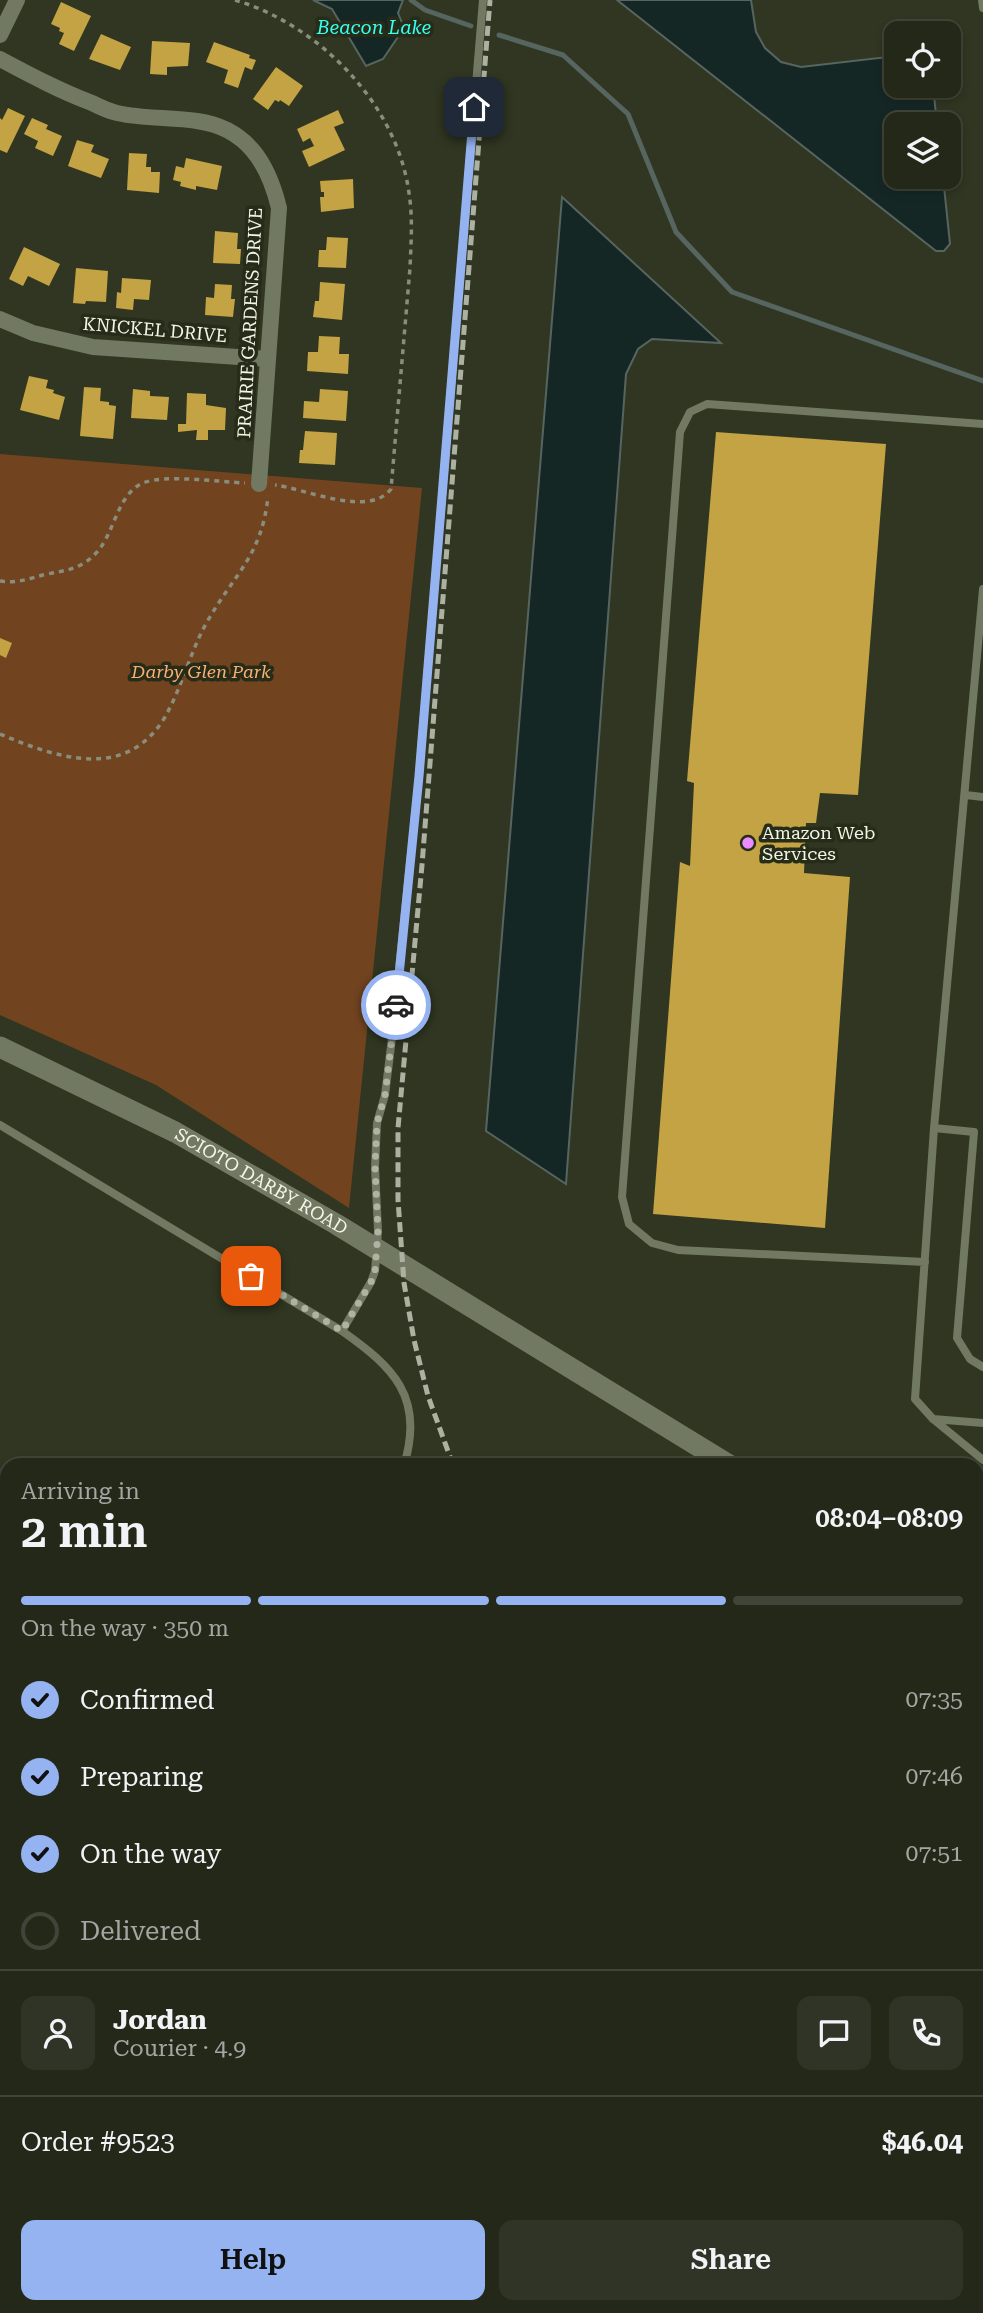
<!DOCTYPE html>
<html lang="en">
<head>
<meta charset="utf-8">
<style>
	:root { --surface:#242819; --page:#303426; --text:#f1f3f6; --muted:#a3a6a2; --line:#414438; --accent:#95b2f1 }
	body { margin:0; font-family:"Roboto Serif",serif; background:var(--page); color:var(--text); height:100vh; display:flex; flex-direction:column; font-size:26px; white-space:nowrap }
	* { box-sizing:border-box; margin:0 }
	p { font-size:23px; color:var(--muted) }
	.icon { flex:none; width:38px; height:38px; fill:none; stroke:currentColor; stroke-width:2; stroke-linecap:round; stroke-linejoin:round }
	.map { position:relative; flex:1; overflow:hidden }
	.drawer { position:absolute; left:0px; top:1458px; width:984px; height:856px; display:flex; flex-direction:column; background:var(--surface); border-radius:21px 21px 0 0; box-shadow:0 4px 10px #0003,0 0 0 2px var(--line) }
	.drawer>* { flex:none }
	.buttons { position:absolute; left:884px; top:21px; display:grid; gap:14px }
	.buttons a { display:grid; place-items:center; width:77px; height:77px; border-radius:14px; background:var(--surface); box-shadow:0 4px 10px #0003,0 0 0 2px var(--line); font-size:35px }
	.pin { position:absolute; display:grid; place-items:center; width:60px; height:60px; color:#fff; margin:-30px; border-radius:14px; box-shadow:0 4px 10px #0006 }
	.courier { position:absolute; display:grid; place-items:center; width:70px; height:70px; margin:-35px; border:5px solid #95b2f1; border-radius:50%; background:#fff; color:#222; box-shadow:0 2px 9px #0007 }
	.headline em { font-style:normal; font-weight:600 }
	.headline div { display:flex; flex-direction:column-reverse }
	.headline { display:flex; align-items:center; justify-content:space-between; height:119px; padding:0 21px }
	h1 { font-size:46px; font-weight:600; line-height:52px }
	.bar { display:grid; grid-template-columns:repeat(4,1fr); gap:10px 7px; align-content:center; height:84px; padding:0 21px }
	.bar i { height:9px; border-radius:5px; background:var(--line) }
	.bar .active { background:var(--accent) }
	.bar p { grid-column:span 4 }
	.line { display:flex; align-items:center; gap:18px; padding:0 21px; border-top:2px solid var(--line) }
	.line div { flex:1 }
	.round { display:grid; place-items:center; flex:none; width:74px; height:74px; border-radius:14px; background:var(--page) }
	ol { padding:0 21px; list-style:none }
	li { display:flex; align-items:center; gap:21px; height:77px }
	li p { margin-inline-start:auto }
	li .icon { padding:7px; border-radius:50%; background:var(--accent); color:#111; stroke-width:4 }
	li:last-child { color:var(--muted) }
	li i { width:38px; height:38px; border:4px solid var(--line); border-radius:50% }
	.button { display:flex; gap:14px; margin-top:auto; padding:14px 21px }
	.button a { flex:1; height:80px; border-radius:14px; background:var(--accent); color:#111; font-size:28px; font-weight:600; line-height:80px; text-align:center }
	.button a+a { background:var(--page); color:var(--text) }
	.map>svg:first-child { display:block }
	.green { fill:#71441f }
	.water { fill:#152725; stroke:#576560; stroke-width:2 }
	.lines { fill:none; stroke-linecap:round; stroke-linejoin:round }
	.stream { stroke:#576560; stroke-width:5 }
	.building { fill:#c3a343 }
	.path { stroke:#888d7c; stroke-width:3.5; stroke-dasharray:5 5; stroke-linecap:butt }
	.lane { stroke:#717962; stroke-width:8 }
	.street { stroke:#717962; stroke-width:16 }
	.secondary { stroke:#717962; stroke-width:21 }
	.rail { stroke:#adb1a2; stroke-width:5; stroke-dasharray:10 5; stroke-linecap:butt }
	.done { stroke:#aeb3a3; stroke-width:7; stroke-dasharray:0 12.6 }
	.route { stroke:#95b2f1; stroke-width:9 }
	.poi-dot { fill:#e98dfe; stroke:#262c18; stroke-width:2.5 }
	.labels { text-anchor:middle; stroke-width:7; stroke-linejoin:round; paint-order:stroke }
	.street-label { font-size:18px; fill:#f2f6e9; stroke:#262c18 }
	.park-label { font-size:18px; font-style:italic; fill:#fdaf73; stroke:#262c18 }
	.poi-label { font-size:18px; fill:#f2f6e9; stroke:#262c18; text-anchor:start }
	.water-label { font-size:19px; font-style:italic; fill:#36fff1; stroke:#262c18 }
</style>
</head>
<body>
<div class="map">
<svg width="983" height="2313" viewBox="0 0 983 2313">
	<rect width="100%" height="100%" fill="#303621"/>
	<path class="green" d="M 0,454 L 422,488 L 349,1208 L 156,1085 L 0,1015 Z"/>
	<path class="water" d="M 313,0 L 403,0 L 398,13 L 404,28 L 383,59 L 366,66 L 332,9 Z
		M 617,0 L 751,0 L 756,32 L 765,48 L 781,62 L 801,67 L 896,56 L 896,86 L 933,86 L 937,124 L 896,124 L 896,177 L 943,177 L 950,244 L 944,251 L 936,251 Z
		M 562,197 L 721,343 L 652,339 L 638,349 L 626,374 L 566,1184 L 486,1131 Z"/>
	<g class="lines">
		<path class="stream" d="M 411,0 L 425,10 L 471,26
			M 499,35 L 563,55 L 628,114 L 676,232 L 732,292 L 983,381"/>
	</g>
	<path class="building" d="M 61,2 L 91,16 L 74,51 L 59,44 L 64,33 L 59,31 L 60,28 L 51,24 Z
		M 101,34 L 131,47 L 120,70 L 89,59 Z
		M 152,41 L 190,43 L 188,66 L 167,67 L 167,75 L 150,74 Z
		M 214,42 L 250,55 L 249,58 L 256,60 L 252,70 L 245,67 L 238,88 L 224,83 L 228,70 L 206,62 Z
		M 276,67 L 303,86 L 289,106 L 280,100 L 279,102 L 275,100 L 268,110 L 253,99 Z
		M 8,108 L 25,116 L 7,153 L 0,150 L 0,118 L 2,120 Z
		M 338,110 L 344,123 L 334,127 L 345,150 L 309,167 L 302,151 L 314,146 L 310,138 L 303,142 L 297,129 Z
		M 32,118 L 48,125 L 46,129 L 62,136 L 53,156 L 35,148 L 38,141 L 24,134 Z
		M 77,140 L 94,145 L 91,152 L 109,159 L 101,178 L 68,166 Z
		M 129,153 L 147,154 L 146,167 L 151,167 L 151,172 L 160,172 L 159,193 L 127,190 Z
		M 186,158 L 222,166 L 217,190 L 196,186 L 196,190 L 180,186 L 181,182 L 173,180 L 176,166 L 184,168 Z
		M 353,179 L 354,208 L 321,212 L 320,197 L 324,197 L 324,192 L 321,192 L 320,181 Z
		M 215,231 L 238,233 L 237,249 L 241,249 L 240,264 L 213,263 Z
		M 327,237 L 348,238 L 346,268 L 318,267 L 319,250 L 326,250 Z
		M 24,247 L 60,264 L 49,286 L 28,276 L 23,286 L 9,279 Z
		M 76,268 L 108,271 L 106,302 L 86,301 L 85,304 L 73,303 Z
		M 122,278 L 151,280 L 149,300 L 134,299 L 133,310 L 116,308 L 117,292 L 121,293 Z
		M 320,282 L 345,284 L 342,320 L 313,317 L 315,301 L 319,301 Z
		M 215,284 L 232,285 L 231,299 L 235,299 L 233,317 L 205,315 L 206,297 L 214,298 Z
		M 319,336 L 340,337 L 339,354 L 349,354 L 348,374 L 307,371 L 308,352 L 318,352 Z
		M 29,376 L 48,380 L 46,388 L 54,390 L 53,393 L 65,397 L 59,420 L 20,410 Z
		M 84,387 L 101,388 L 100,401 L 109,402 L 109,405 L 116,406 L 113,439 L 80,436 Z
		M 133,389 L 150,391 L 150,396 L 169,397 L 167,420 L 131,418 Z
		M 320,389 L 348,391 L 346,421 L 303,418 L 304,401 L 319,402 Z
		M 187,393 L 206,394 L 206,405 L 226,408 L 225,430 L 208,430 L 208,440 L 196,440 L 197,430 L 178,432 L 178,424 L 186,424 Z
		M 305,431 L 337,433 L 335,465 L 299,463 L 300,450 L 303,450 Z
		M 716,432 L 886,444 L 858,795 L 820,793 L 816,823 L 806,823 L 804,873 L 850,877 L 825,1228 L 653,1214 L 680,862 L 690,866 L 694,783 L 687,781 Z
		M 0,638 L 12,643 L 6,658 L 0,655 Z
		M 976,2273 L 983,2273 L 983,2313 L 950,2313 L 950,2306 L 976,2306 Z"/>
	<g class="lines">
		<path class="path" d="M 235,0 C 319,25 397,104 409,193 C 413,218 411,243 410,268 L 391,489 C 369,518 306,489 275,485
			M 0,581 C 18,584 30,578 47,574 C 64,571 79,569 92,557 C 115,538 115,495 143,483 C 165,474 220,482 245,483
			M 0,734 C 57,758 126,782 165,717 C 182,687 190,652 207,622 C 234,574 262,556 268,496"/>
		<path class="lane" d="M 982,0 L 983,8
			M 983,589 L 934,1128 L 915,1399 L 933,1419 L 983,1460
			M 966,795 L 983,797
			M 0,1125 L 342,1331 C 393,1367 425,1397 404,1465
			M 934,1128 L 974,1132 L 957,1338 L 970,1359 L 983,1367
			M 925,1262 L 678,1250 L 652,1243 L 629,1224 L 622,1197 L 680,432 L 690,412 L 707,404 L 983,424
			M 342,1331 L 371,1282 L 375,1271 L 378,1231 L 375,1167 L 377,1123 L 385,1095 L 392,1038 L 419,776 L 483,0
			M 933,1419 L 983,1423
			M 976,1715 L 983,1719
			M 0,2228 L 7,2291
			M 976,2239 L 983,2237
			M 6,2313 L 8,2306
			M 321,2313 L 321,2306
			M 374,2313 L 378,2306
			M 921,2313 L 921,2306"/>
		<path class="street" d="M 0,35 L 17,0
			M 0,59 C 30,75 60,91 92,103 C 100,107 108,111 117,113 C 143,119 171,117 197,121 C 247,128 268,163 279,208 L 259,484
			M 0,319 L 33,333 L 93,347 L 268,359"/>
		<g class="secondary">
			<path id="s1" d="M 0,1047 L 175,1132 L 336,1224 L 729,1465"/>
			<path d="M 976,1623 L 983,1627"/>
		</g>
		<path class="rail" d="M 453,1465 L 428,1396 L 414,1340 L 404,1283 L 398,1200 L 398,1128 L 422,865 L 490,0
			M 976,2180 L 983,2177
			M 603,2313 L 604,2306
			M 788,2313 L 795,2306"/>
	</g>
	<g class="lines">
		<path class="done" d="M 251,1276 L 342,1331 L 371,1282 L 375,1271 L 378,1231 L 375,1167 L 377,1123 L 385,1095 L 396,1005"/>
		<path class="route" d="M 396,1005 L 419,776 L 474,107"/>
	</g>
	<circle class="poi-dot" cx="748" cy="843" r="7"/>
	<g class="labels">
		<g class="street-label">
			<text transform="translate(250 323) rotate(-87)" y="6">PRAIRIE GARDENS DRIVE</text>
			<text transform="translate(155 330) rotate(5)" y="6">KNICKEL DRIVE</text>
			<text dy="6" stroke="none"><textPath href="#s1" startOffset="294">SCIOTO DARBY ROAD</textPath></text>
		</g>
		<g class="park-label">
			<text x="201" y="678">Darby Glen Park</text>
		</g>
		<g class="poi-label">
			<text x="762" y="839">Amazon Web<tspan x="762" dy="21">Services</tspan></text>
		</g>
		<g class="water-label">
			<text x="374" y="34">Beacon Lake</text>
		</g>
	</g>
</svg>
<div class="buttons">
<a><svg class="icon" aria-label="locate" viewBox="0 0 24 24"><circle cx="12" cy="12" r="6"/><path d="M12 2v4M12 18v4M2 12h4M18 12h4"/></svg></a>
<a><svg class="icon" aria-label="layers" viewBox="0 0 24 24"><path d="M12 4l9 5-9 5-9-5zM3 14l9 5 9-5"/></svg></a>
</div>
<div class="pin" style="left:251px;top:1276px;background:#ea580c"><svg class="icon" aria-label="bag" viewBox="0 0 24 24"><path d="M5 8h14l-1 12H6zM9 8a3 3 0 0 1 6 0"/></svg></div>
<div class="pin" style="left:474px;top:107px;background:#1f2937"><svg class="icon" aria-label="home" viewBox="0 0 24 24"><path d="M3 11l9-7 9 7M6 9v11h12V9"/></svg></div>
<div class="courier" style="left:396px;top:1005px"><svg class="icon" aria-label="car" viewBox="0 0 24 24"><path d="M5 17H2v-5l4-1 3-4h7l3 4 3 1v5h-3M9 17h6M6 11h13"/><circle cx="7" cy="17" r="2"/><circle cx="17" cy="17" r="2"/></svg></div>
<section class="drawer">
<div class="headline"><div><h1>2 min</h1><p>Arriving in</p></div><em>08:04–08:09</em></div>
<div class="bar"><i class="active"></i><i class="active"></i><i class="active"></i><i></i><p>On the way · 350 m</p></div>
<ol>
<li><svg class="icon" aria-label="check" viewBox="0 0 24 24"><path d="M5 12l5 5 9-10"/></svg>Confirmed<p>07:35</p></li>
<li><svg class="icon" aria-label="check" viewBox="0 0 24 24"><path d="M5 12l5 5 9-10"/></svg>Preparing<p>07:46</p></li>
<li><svg class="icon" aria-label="check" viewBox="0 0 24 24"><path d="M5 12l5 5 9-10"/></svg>On the way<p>07:51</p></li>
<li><i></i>Delivered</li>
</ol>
<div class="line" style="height:126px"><a class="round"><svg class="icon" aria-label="person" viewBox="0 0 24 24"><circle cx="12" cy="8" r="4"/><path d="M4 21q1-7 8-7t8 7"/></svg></a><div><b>Jordan</b><p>Courier · 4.9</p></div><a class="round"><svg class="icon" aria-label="chat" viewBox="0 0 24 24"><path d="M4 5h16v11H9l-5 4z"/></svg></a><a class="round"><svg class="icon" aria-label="phone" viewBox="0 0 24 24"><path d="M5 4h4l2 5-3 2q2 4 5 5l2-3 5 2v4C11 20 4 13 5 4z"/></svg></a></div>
<div class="line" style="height:91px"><div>Order #9523</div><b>$46.04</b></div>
<div class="button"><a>Help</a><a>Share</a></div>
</section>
</div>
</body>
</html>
